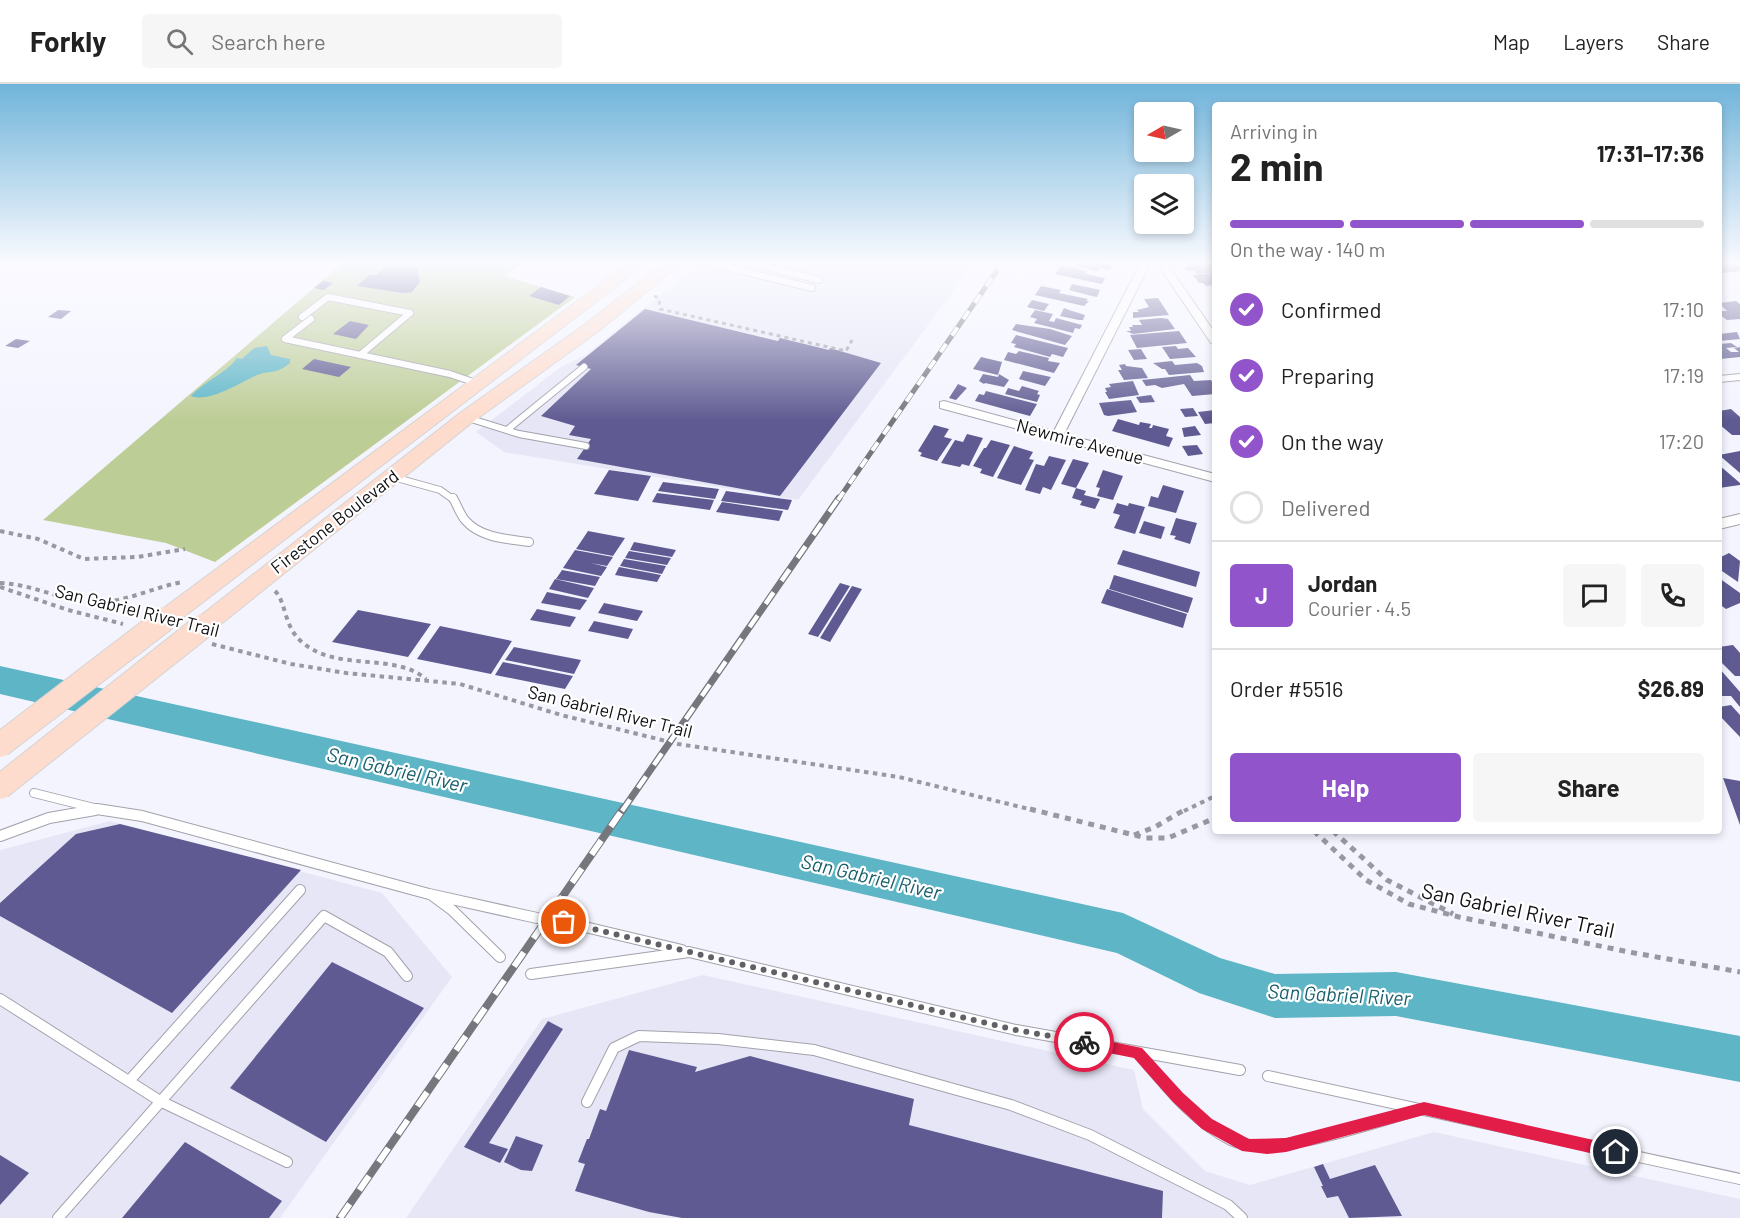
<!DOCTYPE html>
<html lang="en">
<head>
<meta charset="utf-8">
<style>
	:root { --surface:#fff; --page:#f6f6f6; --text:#222; --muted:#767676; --line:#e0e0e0; --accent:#9154ca }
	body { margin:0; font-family:Barlow,sans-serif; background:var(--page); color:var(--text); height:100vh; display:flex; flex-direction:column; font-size:22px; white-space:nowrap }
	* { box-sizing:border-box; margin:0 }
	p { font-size:20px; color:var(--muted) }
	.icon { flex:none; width:33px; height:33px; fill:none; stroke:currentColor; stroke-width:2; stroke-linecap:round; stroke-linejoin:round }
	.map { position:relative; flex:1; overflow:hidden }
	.panel { position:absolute; left:1212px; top:18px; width:510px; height:732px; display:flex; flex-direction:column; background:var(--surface); border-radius:6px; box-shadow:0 3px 9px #0003 }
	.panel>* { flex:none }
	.needle { width:39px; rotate:261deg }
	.tools { position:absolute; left:1134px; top:18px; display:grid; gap:12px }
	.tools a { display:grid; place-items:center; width:60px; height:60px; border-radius:6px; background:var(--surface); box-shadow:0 3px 9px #0003; font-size:30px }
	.pin { position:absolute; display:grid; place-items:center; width:51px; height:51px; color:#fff; margin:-26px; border:3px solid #fff; border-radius:50%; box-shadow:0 2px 6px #0007 }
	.courier { position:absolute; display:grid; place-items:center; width:60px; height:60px; margin:-30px; border:4px solid #e11d48; border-radius:50%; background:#fff; color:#222; box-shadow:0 2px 8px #0007 }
	.head em { font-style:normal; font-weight:700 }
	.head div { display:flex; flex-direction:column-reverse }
	.head { display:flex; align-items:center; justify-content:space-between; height:102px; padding:0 18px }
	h1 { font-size:39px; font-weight:700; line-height:45px }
	.bar { display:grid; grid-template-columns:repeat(4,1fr); gap:9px 6px; align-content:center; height:72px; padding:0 18px }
	.bar i { height:8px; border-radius:4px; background:var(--line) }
	.bar .on { background:var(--accent) }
	.bar p { grid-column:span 4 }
	.line { display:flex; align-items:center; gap:15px; padding:0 18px; border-top:2px solid var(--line) }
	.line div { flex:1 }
	.round { display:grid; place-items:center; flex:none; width:63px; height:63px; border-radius:6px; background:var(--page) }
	ol { padding:0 18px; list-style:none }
	li { display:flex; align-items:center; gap:18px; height:66px }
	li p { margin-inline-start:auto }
	li .icon { padding:6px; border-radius:50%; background:var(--accent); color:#fff; stroke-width:4 }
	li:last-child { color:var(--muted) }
	li i { width:33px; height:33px; border:3px solid var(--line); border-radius:50% }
	.cta { display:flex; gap:12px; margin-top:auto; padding:12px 18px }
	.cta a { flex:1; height:69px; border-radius:6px; background:var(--accent); color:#fff; font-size:24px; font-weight:700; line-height:69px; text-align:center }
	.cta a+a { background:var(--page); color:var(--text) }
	header { display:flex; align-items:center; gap:36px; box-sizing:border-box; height:84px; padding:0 30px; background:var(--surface); border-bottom:2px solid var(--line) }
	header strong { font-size:28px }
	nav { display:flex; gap:33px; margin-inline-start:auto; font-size:21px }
	.search { width:420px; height:54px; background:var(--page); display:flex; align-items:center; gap:15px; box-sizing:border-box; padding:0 21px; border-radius:6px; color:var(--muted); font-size:22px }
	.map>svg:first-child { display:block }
	.built { fill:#e6e6f7 }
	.green { fill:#bdcd96 }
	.water { fill:#5db5c6 }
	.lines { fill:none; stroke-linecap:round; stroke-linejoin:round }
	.river { fill:#5db5c6; fill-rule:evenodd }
	.building { fill:#5f5b92 }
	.lane-far2-casing { stroke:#a2a2ac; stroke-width:8 }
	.lane-far1-casing { stroke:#a2a2ac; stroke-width:10 }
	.lane-casing { stroke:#a2a2ac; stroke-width:12 }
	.street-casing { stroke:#a2a2ac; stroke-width:2 }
	.primary-casing { stroke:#d4d4d5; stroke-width:2 }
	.path-far2 { stroke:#9898a1; stroke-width:3; stroke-dasharray:4 4; stroke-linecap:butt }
	.path-far1 { stroke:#9898a1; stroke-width:4; stroke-dasharray:4.5 4.5; stroke-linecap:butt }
	.path { stroke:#9898a1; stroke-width:5; stroke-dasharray:6 6; stroke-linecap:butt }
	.lane-far2 { stroke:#fff; stroke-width:6 }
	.lane-far1 { stroke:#fff; stroke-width:8 }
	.lane { stroke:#fff; stroke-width:10 }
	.street { fill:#fff; fill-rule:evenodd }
	.primary { fill:#fedccd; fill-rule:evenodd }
	.rail-far2-casing { stroke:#76767d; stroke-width:5 }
	.rail-far1-casing { stroke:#76767d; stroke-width:7 }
	.rail-casing { stroke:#76767d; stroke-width:8 }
	.rail-far2 { stroke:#fff; stroke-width:4; stroke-dasharray:10; stroke-linecap:butt }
	.rail-far1 { stroke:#fff; stroke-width:4.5; stroke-dasharray:14; stroke-linecap:butt }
	.rail { stroke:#fff; stroke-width:6; stroke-dasharray:17; stroke-linecap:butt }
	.primary-bridge-casing { stroke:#d4d4d5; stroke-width:26; stroke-linecap:butt }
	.primary-bridge { stroke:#fedccd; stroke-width:24 }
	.route { fill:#e11d48 }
	.done { stroke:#606066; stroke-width:6; stroke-dasharray:0 10.8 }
	.labels { text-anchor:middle; stroke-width:4.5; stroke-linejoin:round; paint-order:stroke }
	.street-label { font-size:18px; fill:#101014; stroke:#fff }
	.water-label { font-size:20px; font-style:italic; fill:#18606c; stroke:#fff }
	.near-street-label { font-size:21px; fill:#101014; stroke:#fff }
</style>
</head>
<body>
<header>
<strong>Forkly</strong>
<div class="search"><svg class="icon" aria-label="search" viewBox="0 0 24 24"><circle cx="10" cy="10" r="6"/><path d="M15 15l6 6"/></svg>Search here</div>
<nav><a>Map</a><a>Layers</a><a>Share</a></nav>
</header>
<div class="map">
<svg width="1740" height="1134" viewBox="0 0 1740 1134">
	<rect width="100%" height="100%" fill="#f4f4ff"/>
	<path class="built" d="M 700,178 L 975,178 L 798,416 L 504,368 L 476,348 L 561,283 L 586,271 Z
		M 110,737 L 382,809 L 452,893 L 280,1134 L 0,1134 L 0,766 Z
		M 703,891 L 1134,986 L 1143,1025 L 1205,1087 L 1250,1101 L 1434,1048 L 1740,1115 L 1740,1134 L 406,1134 L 542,935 Z"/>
	<path class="green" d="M 344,178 L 524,178 L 504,192 L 575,213 L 215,478 L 166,459 L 43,436 Z"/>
	<path class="water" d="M 267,262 L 271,271 L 290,275 L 290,279 C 274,292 270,285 255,292 C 239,299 209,319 191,312 C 203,298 228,288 237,274 L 242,275 L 254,264 Z"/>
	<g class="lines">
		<path class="river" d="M 0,582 L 1123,829 L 1220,874 L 1275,890 L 1396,888 L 1740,952 L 1740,998 L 1396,932 L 1275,934 L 1199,909 L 1117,869 L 0,610 Z"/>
	</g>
	<path class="building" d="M 395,178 L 407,180 L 418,186 L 420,198 L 412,208 L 403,209 L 357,202 L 369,191 L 377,191 L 387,181 Z
		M 1080,178 L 1100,178 L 1112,181 L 1110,186 L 1099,184 L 1097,187 L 1078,183 Z
		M 1210,178 L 1215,188 L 1197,190 L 1195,187 L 1187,187 L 1184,183 L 1187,182 L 1185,179 Z
		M 1719,178 L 1740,178 L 1740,187 L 1722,189 L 1719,187 Z
		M 1061,181 L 1086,187 L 1085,190 L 1105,194 L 1102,200 L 1055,190 Z
		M 1213,189 L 1215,201 L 1206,202 L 1203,199 L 1199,199 L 1193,191 Z
		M 323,197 L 333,199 L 324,206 L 314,204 Z
		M 1072,200 L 1096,205 L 1100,206 L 1097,213 L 1092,212 L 1069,206 Z
		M 1041,202 L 1061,206 L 1059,209 L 1088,215 L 1086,217 L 1089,217 L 1084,222 L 1035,211 Z
		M 541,203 L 570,212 L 559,221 L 529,212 Z
		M 1158,214 L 1169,231 L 1133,234 L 1133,228 L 1139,228 L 1137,226 L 1149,223 L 1144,215 Z
		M 1032,216 L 1049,220 L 1044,227 L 1027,223 Z
		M 1736,217 L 1740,220 L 1740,235 L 1727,236 L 1719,230 L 1719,227 L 1727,227 L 1719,219 Z
		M 1064,224 L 1069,226 L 1085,231 L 1083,236 L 1079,236 L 1060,232 Z
		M 645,225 L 778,257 L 780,254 L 829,266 L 830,264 L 881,279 L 780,412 L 577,375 L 591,355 L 569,351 L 575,342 L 541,332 L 591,285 L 576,281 Z
		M 58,226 L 71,227 L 61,235 L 48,233 Z
		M 1035,226 L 1053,230 L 1049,237 L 1054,238 L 1056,234 L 1082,241 L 1080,245 L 1075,244 L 1073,249 L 1034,239 L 1037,235 L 1030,233 Z
		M 1161,234 L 1168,235 L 1175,245 L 1133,250 L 1126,247 L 1131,247 L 1129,243 L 1133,243 L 1132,241 L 1146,241 L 1142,241 L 1139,236 Z
		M 350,237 L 369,241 L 356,255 L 333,250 Z
		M 1016,240 L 1050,245 L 1072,252 L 1065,261 L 1012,246 Z
		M 1179,247 L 1187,259 L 1137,264 L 1130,251 Z
		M 1737,248 L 1740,255 L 1719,257 L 1719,250 Z
		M 1016,251 L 1068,264 L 1063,273 L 1052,270 L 1050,273 L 1014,263 L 1016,260 L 1011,259 Z
		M 16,255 L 30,257 L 18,264 L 5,262 Z
		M 1731,259 L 1737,263 L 1726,264 L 1731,268 L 1739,268 L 1734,264 L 1740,263 L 1740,273 L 1720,275 L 1719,260 Z
		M 1176,262 L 1178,265 L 1188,264 L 1196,273 L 1170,275 L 1162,263 Z
		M 1141,265 L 1147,275 L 1134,276 L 1128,266 Z
		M 1019,267 L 1049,274 L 1048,277 L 1060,279 L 1054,289 L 1004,276 L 1008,268 L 1016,270 Z
		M 981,273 L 1002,278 L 998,291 L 973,285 Z
		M 314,275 L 351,283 L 339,293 L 302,285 Z
		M 1172,277 L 1175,281 L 1197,279 L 1202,282 L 1204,288 L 1169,291 L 1165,285 L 1162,285 L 1153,279 Z
		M 1125,280 L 1126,282 L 1142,284 L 1148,294 L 1124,296 L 1118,286 L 1122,286 L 1119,281 Z
		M 1023,287 L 1051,293 L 1045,302 L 1019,295 Z
		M 983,290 L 998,293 L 999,290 L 1009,296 L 1004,303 L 985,299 L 984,300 L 979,297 Z
		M 1190,291 L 1194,297 L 1211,296 L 1215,302 L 1215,310 L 1192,312 L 1184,300 L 1162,304 L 1155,301 L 1146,302 L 1142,296 Z
		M 1133,297 L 1139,311 L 1109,315 L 1105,308 L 1107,308 L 1105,304 L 1111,303 L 1109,300 Z
		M 958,300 L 967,304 L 956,316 L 949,314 Z
		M 1022,302 L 1039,307 L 1037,310 L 1040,311 L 1037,318 L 1005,310 L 1008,304 L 1019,307 Z
		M 986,307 L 1037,320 L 1030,332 L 975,317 L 979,310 L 984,311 Z
		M 1151,311 L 1155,318 L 1140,319 L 1136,313 Z
		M 1131,316 L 1137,328 L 1108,332 L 1104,331 L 1099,319 Z
		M 1193,324 L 1198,332 L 1185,333 L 1180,325 Z
		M 1731,325 L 1740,333 L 1740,351 L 1732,351 L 1719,340 L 1719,327 Z
		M 1215,326 L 1215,339 L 1205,340 L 1198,328 Z
		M 1118,335 L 1139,341 L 1140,338 L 1151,340 L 1149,344 L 1152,344 L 1153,341 L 1169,345 L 1166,352 L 1173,354 L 1169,363 L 1112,347 Z
		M 934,341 L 949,345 L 944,353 L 952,355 L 937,377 L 920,372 L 922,369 L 918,367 Z
		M 1195,342 L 1201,351 L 1184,353 L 1182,344 Z
		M 967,350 L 983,354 L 969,382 L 962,380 L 960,383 L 941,379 L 955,356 L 963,358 Z
		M 991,356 L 1010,361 L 993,393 L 980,389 L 982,385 L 973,382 L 984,364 L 986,364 Z
		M 1197,361 L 1203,370 L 1188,372 L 1182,362 Z
		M 1014,362 L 1033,368 L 1029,375 L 1034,376 L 1021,401 L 997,394 Z
		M 1740,367 L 1740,389 L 1719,371 Z
		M 1049,372 L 1066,376 L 1051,406 L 1043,403 L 1040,410 L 1025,406 L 1036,380 L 1044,382 Z
		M 1073,375 L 1089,379 L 1076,404 L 1061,400 Z
		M 1719,381 L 1740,399 L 1740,401 L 1719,404 Z
		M 609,386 L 651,392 L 638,417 L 594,410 Z
		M 1103,386 L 1123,392 L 1113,416 L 1097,412 L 1100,404 L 1096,403 Z
		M 663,398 L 719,405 L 715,415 L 658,407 Z
		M 1163,401 L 1184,407 L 1176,429 L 1148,422 L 1151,412 L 1158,414 Z
		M 1076,404 L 1086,407 L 1084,411 L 1100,415 L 1095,425 L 1080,421 L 1082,417 L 1072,414 Z
		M 726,407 L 792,416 L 788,426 L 721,417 Z
		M 657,409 L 714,416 L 710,426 L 652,418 Z
		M 722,418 L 783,427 L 779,437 L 716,428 Z
		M 1117,419 L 1128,422 L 1129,419 L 1145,423 L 1135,450 L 1114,444 L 1120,431 L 1113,429 Z
		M 1176,434 L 1197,439 L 1190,460 L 1174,455 L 1176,452 L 1170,451 Z
		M 1144,437 L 1165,443 L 1161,455 L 1139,449 Z
		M 588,447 L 625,454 L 613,472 L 576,465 Z
		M 634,458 L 676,466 L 672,473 L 630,466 Z
		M 575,466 L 613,473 L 607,482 L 591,479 L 607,483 L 601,492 L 563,484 Z
		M 1123,466 L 1200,488 L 1196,503 L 1117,480 Z
		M 629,467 L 671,474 L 667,481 L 625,474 Z
		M 1729,469 L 1740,477 L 1738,498 L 1719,485 L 1719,474 Z
		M 624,475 L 666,482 L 662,490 L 620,482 Z
		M 619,483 L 661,491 L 657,498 L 615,491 Z
		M 562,486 L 600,493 L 595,502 L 556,495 Z
		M 1114,491 L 1193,514 L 1188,529 L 1109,505 Z
		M 1719,494 L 1740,509 L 1740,519 L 1726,525 L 1719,520 Z
		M 555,495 L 594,504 L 588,514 L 549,505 Z
		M 840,499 L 850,502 L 818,553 L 808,550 Z
		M 852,502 L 862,505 L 830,558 L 820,554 Z
		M 1107,505 L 1187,530 L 1183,544 L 1101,519 Z
		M 547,508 L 587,516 L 580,526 L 541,519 Z
		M 604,519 L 643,527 L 637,537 L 598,529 Z
		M 537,525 L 576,533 L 570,543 L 530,536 Z
		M 358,526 L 431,540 L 408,573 L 332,558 Z
		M 594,537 L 633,545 L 628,555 L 588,547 Z
		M 440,542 L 512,557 L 491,590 L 417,575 Z
		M 1733,561 L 1740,569 L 1740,592 L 1735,592 L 1719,576 L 1719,563 Z
		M 514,563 L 581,576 L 574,590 L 505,576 Z
		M 503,578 L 573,592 L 565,605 L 495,591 Z
		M 1719,584 L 1740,608 L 1740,623 L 1731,612 L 1722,612 L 1719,609 L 1719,601 L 1721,601 L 1719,598 Z
		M 1731,621 L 1740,631 L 1740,653 L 1719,631 L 1719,623 Z
		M 1723,694 L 1740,697 L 1740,741 Z
		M 120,740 L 301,786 L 172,929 L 0,832 L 0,819 L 76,750 Z
		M 332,878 L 424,924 L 326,1058 L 230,1004 Z
		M 548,937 L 563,945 L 489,1059 L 508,1065 L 500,1079 L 464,1063 Z
		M 629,966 L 697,983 L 695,988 L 750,972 L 914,1015 L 909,1041 L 1163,1107 L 1162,1134 L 682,1134 L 649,1128 L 575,1107 L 585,1080 L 578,1078 L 587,1055 L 589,1055 L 600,1025 L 606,1027 Z
		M 516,1052 L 543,1061 L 532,1087 L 521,1086 L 504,1078 Z
		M 185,1058 L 282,1117 L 269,1134 L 122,1134 Z
		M 0,1071 L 29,1089 L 0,1121 Z
		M 1323,1080 L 1330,1095 L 1375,1081 L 1402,1132 L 1349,1134 L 1338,1112 L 1327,1114 L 1321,1102 L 1323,1102 L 1314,1083 Z"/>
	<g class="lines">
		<g class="lane-far2-casing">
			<path id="lane-far2" d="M 705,178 L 812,204
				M 748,178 L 819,196
				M 302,233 L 328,213 L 410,229
				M 311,235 L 285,255 L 450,290 L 476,299
				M 360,271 L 410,229
				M 468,334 L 519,350 L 586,362
				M 507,346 L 584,283
				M 393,393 L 440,406 L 454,416"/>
		</g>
		<g class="lane-far1-casing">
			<path id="lane-far1" d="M 453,414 C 457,421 460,430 465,436 C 480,454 508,455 529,458
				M 34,709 L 106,727
				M 89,727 L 95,726"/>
		</g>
		<g class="lane-casing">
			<path id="lane" d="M 97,725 L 142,732 L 429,810 L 537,834
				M 0,752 L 49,734 L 95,726
				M 433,812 L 452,826 L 500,873
				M 564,838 L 682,866
				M 531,890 L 689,868 L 1016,946 L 1240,986
				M 0,915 L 160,1017 L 287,1078
				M 1137,968 C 1165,1000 1192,1037 1231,1056 C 1271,1076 1374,1038 1419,1026
				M 1268,992 L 1740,1095
				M 129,997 L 300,806
				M 587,1018 L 614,964 L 639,952 L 718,955 L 814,966 L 1011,1021 L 1090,1051 L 1228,1121 L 1242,1134
				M 58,1134 L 324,832 L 388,868 L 407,892"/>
		</g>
		<g class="street-casing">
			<path id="street" d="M 1141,178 L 1151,178 L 1064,350 L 1215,390 L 1215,398 L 940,324 L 940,318 L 944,317 L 1054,347 Z
				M 1156,178 L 1166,178 L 1215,249 L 1215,260 L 1211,259 Z
				M 1740,290 L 1740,296 L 1719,298 L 1719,292 Z
				M 1740,430 L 1740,440 L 1719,445 L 1719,435 Z"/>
		</g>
		<g class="primary-casing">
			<path id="primary" d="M 630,178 L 648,178 L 173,541 L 165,544 L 157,541 L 153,535 L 157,529 Z
				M 665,178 L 683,178 L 600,246 L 474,337 L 211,548 L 203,551 L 195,548 L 191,542 L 195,536 L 460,329 L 588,238 Z"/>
		</g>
		<path class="path-far2" d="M 654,212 L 659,214 L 660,225 L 846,267 L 852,256"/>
		<path class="path-far1" d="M 0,447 L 38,455 L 84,475 L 137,473 L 185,465
			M 0,499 C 32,500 60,516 92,518 C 123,520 153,503 183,498
			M 0,503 L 68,526 L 123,540
			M 275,507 C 287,519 283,543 303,559 C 338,588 394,568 426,595
			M 212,560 L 291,580 L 346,589 L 460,600 L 561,631 L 678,660 L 899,693 L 1037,727
			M 1184,727 L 1215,712"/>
		<path class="path" d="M 1030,725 L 1146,754 L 1168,754 L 1215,734
			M 1314,747 L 1366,796 L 1409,820 L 1459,833 L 1629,868 L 1740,888
			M 1333,747 L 1387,796 L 1453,830
			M 1134,751 L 1155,743 L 1186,725"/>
		<use href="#lane-far2" class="lane-far2"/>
		<use href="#lane-far1" class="lane-far1"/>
		<use href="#lane" class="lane"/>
		<use href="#street" class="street"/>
		<use href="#primary" class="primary"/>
		<g class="rail-far2-casing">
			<path id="rail-far2" d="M 838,416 L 1003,178"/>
		</g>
		<g class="rail-far1-casing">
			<path id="rail-far1" d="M 622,727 L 839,414"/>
		</g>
		<g class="rail-casing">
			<path id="rail" d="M 340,1134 L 623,725"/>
		</g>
		<use href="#rail-far2" class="rail-far2"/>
		<use href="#rail-far1" class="rail-far1"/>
		<use href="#rail" class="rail"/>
		<g class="primary-bridge-casing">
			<path id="primary-bridge" d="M 0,661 L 165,535
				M 0,703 L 203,542"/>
		</g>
		<use href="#primary-bridge" class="primary-bridge"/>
	</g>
	<linearGradient id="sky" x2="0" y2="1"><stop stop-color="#70b4da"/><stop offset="0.53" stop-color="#fafaff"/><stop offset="1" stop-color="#fafaff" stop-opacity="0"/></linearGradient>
	<rect width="1740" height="337" fill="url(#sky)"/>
	<path class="route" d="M 1084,952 L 1142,964 L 1183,1009 L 1212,1035 L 1249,1055 L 1286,1054 L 1424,1018 L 1616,1061 L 1621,1063 L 1623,1068 L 1621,1073 L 1616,1075 L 1424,1031 L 1286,1068 L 1267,1070 L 1242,1067 L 1202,1045 L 1173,1018 L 1134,974 L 1079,963 L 1077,958 L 1079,954 Z"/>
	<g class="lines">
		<path class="done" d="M 564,838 L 1016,946 L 1084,958"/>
	</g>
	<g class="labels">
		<g class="street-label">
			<text transform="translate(1080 358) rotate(15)" y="6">Newmire Avenue</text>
			<text transform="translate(335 438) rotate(-38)" y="6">Firestone Boulevard</text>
			<text transform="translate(137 527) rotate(14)" y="6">San Gabriel River Trail</text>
			<text transform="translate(610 628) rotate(14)" y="6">San Gabriel River Trail</text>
		</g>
		<g class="water-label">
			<text transform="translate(397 686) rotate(13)" y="7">San Gabriel River</text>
			<text transform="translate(871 793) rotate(13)" y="7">San Gabriel River</text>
			<text transform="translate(1339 911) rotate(3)" y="7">San Gabriel River</text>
		</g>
		<g class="near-street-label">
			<text transform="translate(1518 827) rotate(12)" y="7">San Gabriel River Trail</text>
		</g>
	</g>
</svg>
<div class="tools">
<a><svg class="needle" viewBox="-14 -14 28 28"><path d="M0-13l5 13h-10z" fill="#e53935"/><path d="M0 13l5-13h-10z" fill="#767676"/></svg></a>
<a><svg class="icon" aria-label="layers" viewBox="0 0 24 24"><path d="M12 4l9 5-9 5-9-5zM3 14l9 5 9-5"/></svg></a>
</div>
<div class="pin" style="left:564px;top:838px;background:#ea580c"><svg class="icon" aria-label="bag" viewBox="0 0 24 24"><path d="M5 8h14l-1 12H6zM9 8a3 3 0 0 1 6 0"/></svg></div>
<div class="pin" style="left:1616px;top:1068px;background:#1f2937"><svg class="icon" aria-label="home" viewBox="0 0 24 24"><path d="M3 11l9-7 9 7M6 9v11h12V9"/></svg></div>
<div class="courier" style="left:1084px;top:958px"><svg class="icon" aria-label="bike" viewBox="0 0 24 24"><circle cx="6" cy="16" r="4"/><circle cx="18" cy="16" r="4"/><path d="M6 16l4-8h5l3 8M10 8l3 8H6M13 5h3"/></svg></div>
<section class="panel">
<div class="head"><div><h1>2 min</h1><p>Arriving in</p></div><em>17:31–17:36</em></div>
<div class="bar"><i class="on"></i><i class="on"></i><i class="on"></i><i></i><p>On the way · 140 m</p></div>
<ol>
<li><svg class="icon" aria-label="check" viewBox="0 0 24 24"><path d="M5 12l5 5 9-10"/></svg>Confirmed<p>17:10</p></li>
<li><svg class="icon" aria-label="check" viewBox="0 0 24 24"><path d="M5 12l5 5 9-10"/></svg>Preparing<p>17:19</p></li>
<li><svg class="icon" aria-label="check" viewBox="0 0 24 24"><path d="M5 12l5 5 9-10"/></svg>On the way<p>17:20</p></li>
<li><i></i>Delivered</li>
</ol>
<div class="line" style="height:108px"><b class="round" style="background:var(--accent);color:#fff">J</b><div><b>Jordan</b><p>Courier · 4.5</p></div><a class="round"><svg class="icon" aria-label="chat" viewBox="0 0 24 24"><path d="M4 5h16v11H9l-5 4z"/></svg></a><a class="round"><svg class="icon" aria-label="phone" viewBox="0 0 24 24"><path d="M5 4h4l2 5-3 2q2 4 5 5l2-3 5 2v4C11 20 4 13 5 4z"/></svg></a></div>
<div class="line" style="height:78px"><div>Order #5516</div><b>$26.89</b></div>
<div class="cta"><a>Help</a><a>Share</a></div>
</section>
</div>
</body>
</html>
